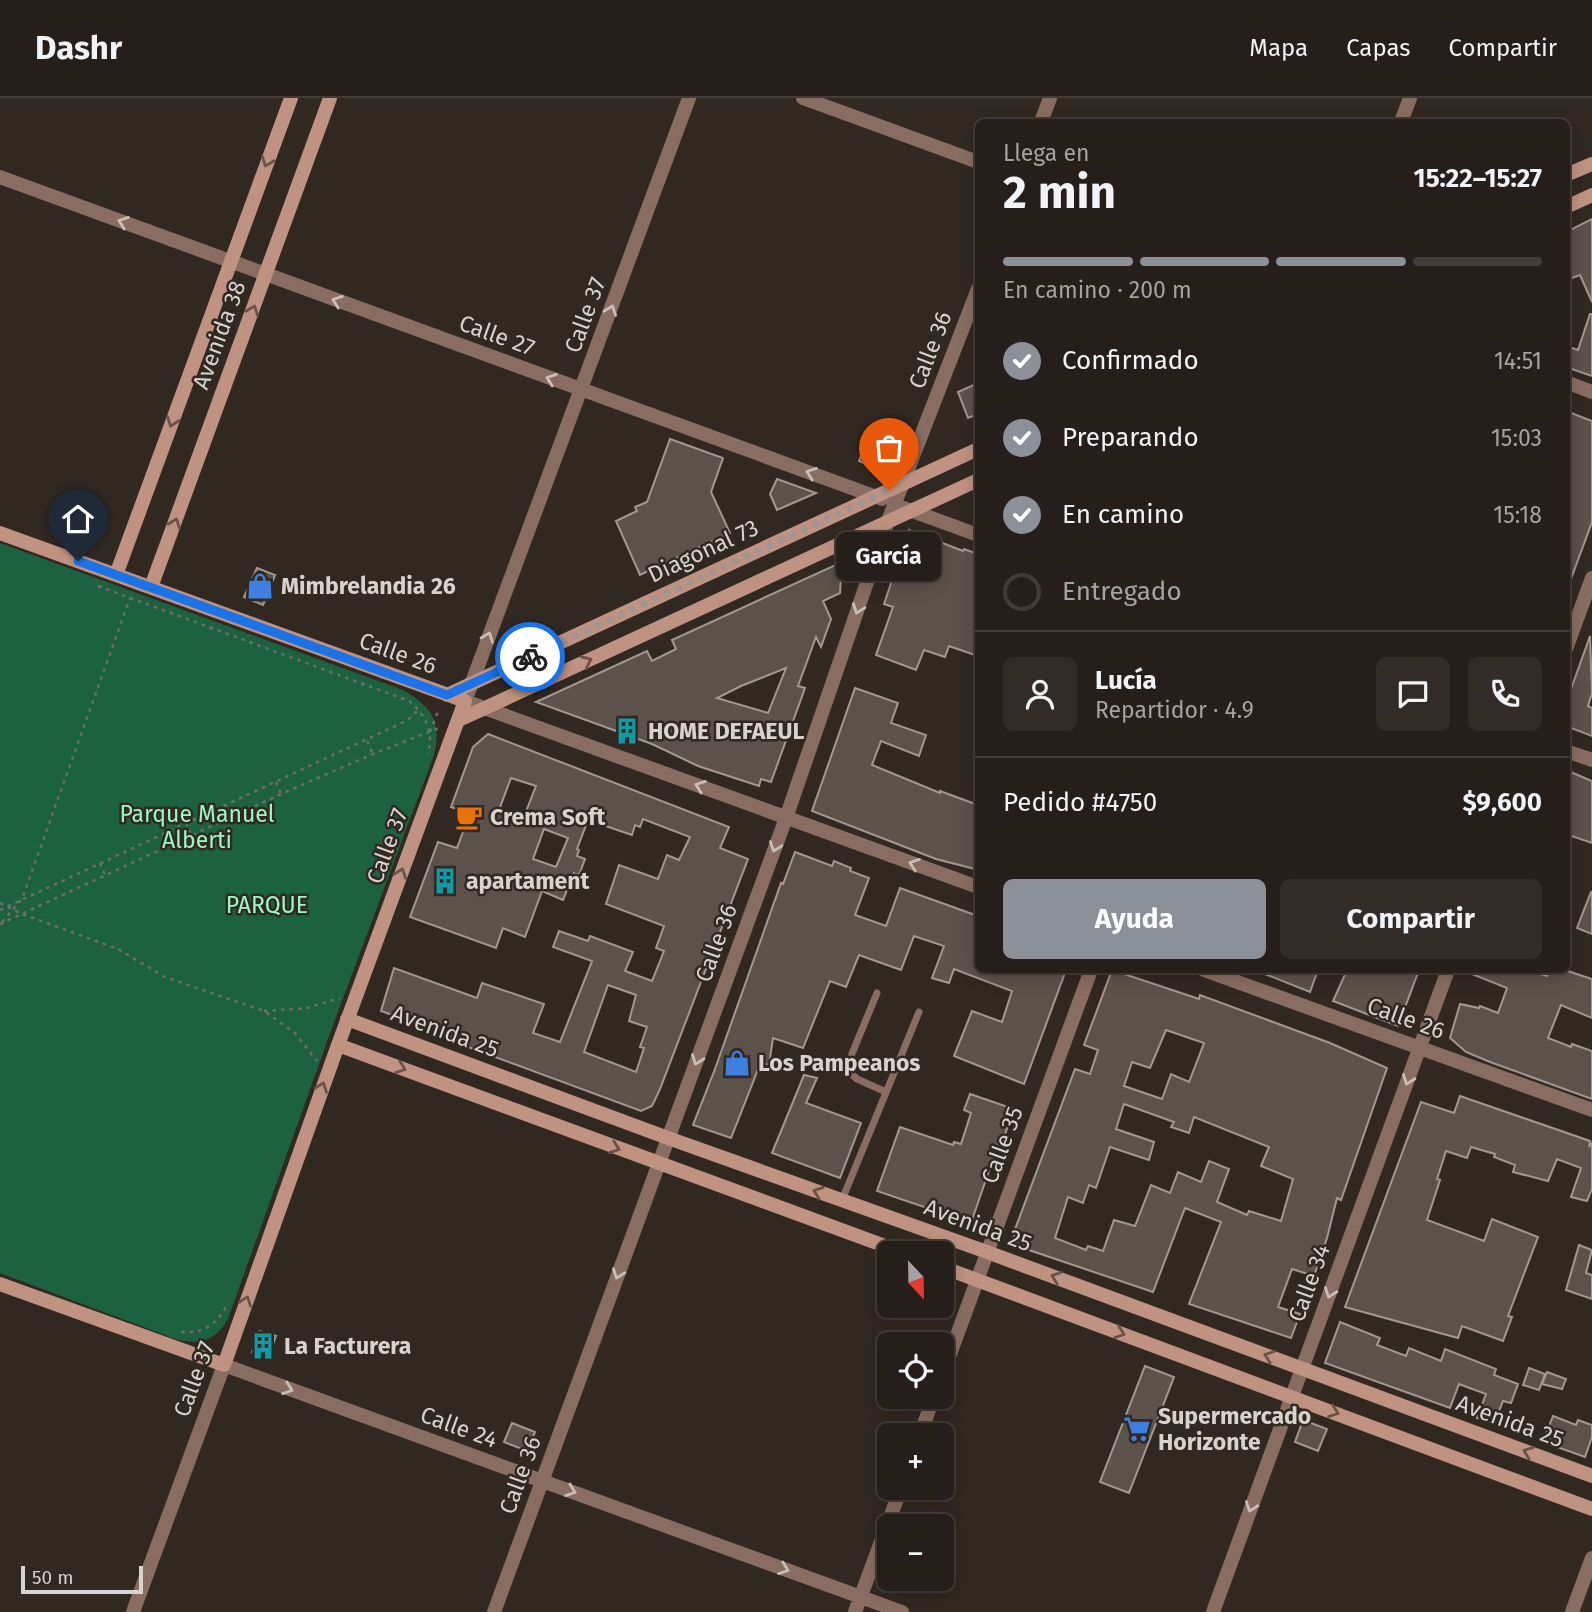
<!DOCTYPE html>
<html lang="es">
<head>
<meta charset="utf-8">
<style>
	:root { --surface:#261e1a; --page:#322b27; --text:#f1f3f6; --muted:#a4a2a2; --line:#423c39; --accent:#8c9099 }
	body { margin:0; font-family:"Fira Sans",sans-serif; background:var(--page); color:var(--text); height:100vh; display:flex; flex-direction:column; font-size:26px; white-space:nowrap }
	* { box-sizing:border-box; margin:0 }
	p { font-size:23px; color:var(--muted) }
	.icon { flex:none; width:38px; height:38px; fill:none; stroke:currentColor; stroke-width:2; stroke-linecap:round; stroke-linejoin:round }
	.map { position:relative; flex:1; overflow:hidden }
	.details { position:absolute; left:975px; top:21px; width:595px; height:854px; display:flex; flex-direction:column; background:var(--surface); border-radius:10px; box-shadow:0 4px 18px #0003,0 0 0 2px var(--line) }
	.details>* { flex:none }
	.needle { width:46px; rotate:158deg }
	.fabs { position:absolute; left:877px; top:1143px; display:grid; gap:14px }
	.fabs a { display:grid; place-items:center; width:77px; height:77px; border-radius:10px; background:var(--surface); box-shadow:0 4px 18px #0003,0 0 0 2px var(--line); font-size:35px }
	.scale { position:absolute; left:21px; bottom:18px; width:122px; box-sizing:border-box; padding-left:7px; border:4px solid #d9d3cf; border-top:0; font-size:19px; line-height:24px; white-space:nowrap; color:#d9d3cf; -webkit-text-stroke:5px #322822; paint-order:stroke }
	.pin { position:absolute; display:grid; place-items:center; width:60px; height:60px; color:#fff; margin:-72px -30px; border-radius:50% 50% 50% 0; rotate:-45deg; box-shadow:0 0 7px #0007 }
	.pin .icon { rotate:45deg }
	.courier { position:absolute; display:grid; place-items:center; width:70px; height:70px; margin:-35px; border:5px solid #1a73e8; border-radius:50%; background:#fff; color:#222; box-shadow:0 2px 9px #0007 }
	.bubble { position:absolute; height:49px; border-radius:10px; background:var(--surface); box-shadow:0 4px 18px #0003,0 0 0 2px var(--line); font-size:23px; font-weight:700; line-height:49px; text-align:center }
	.head em { font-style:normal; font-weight:700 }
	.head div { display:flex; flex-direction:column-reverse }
	.head { display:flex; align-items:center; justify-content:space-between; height:119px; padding:0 28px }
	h1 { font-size:46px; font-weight:700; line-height:52px }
	.bar { display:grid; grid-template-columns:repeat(4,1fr); gap:10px 7px; align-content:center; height:84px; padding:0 28px }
	.bar i { height:9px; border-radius:5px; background:var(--line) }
	.bar .on { background:var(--accent) }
	.bar p { grid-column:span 4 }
	.line { display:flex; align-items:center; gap:18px; padding:0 28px; border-top:2px solid var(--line) }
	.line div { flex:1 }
	.round { display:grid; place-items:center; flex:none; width:74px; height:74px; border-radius:10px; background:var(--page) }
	ol { padding:0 28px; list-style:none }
	li { display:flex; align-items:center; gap:21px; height:77px }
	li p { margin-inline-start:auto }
	li .icon { padding:7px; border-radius:50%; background:var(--accent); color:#fff; stroke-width:4 }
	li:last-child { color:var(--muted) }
	li i { width:38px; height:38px; border:4px solid var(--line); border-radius:50% }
	.cta { display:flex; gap:14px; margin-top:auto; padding:14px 28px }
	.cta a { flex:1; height:80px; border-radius:10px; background:var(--accent); color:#fff; font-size:28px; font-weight:700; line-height:80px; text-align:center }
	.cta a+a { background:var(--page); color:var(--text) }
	header { display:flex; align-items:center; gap:42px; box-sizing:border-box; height:98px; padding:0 35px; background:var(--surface); border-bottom:2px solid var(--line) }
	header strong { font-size:33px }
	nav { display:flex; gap:38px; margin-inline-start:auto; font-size:24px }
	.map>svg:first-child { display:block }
	.green { fill:#1c6140 }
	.building { fill:#5c524b; stroke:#a49891; stroke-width:2; fill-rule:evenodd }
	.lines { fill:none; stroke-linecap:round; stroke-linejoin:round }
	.path { stroke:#746c67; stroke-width:2.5; stroke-dasharray:3.5 5; stroke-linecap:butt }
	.service { stroke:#8a6d62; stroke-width:7 }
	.minor { stroke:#8a6d62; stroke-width:14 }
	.secondary { stroke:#c09281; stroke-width:14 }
	.oneway { stroke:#6b5248 }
	.oneway2 { stroke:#c9bfb9 }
	.done { stroke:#9f9792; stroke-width:7; stroke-dasharray:0 12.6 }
	.route { stroke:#1a73e8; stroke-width:9 }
	.labels { text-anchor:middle; stroke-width:5; stroke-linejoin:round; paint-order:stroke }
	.street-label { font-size:23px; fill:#d9d3cf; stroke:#322822 }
	.poi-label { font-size:23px; font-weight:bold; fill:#d9d3cf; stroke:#322822; text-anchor:start }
	.park-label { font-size:23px; fill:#98f9c3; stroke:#322822 }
</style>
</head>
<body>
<header>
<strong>Dashr</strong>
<nav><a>Mapa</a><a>Capas</a><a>Compartir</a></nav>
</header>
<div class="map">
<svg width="1592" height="1514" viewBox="0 0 1592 1514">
	<rect width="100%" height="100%" fill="#322822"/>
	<path class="green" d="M 0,445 L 403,592 C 432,609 442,623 434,657 L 332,930 L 228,1221 C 216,1242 201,1247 178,1242 L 0,1175 Z"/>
	<path class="building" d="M 1592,121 L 1592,204 L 1580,177 L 1566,182 L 1566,134 Z
		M 1590,216 L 1592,216 L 1592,278 L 1566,269 L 1566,248 L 1578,252 Z
		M 978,285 L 978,316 L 968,320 L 958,294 Z
		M 1566,313 L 1592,323 L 1592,424 L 1568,489 Z
		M 868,340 L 893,350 L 885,367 L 876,370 L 859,363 Z
		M 670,341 L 723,360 L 711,394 L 730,435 L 640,477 L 616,423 L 637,413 L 635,409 L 647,404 Z
		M 777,381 L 816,395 L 777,412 L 770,396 Z
		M 909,432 L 963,453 L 964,451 L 978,456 L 978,558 L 949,548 L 945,559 L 924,552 L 916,572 L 876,557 L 893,509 L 884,506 Z
		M 842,464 L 840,495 L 823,503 L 831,521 L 821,549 L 816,539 L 798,588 L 805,590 L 771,684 L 761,681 L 759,688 L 698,668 L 652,646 L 536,604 L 647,553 L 652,563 L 676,551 L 672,542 ZM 786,570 L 768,615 L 717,600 L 741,588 Z
		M 257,470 L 275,477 L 263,507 L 244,499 Z
		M 1590,538 L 1592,595 L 1588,608 L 1592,610 L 1592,638 L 1566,628 L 1566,605 Z
		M 855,590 L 898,605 L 891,625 L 926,637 L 919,658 L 881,643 L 872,667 L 940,695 L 940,693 L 978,707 L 978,761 L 975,771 L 936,761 L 812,713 Z
		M 488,636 L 729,729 L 720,750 L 748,761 L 660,991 L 652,1008 L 641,1013 L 460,946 L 462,943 L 381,913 L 394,870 L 477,900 L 482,885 L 544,906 L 533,935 L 560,944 L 592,863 L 553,849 L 559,833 L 588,843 L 590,838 L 633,854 L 625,873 L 652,883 L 664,853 L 656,850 L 664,828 L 606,806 L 619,767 L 658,781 L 667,757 L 679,762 L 690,739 L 643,721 L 640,729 L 635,727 L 632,737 L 588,722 L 577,751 L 579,752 L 577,758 L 585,761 L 579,777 L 574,775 L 563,802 L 542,793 L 525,839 L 503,830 L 496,850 L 410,819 L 438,744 L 457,750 L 470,715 L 451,709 L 473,649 ZM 511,680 L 536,688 L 523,721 L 499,712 ZM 544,731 L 568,740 L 556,769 L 533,761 ZM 608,887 L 636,897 L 629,923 L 647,929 L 640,949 L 644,950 L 636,974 L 584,954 Z
		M 1566,672 L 1592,683 L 1592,745 L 1566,736 Z
		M 795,754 L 832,768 L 834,763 L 851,770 L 850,773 L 869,780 L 855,817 L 886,828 L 900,790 L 978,818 L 978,872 L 1066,872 L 1024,986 L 954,958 L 972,913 L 1002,924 L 1012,893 L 954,871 L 949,885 L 932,880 L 944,848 L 914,838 L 901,872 L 859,857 L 846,889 L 830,883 L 803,950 L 773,940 L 769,967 L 761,964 L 731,1040 L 693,1027 L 715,971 L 781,785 L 783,786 Z
		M 1591,794 L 1592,794 L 1592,836 L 1577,830 Z
		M 1112,872 L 1199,901 L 1200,897 L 1330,945 L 1387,970 L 1341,1102 L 1337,1100 L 1327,1140 L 1314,1178 L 1292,1171 L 1278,1209 L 1300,1216 L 1291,1240 L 1189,1206 L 1221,1124 L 1185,1110 L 1153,1194 L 1014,1147 L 1014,1134 L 1075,971 L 1090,976 L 1098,952 L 1084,947 ZM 1166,932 L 1204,945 L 1189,984 L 1171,976 L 1162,1001 L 1124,988 L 1132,964 L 1150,970 ZM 1124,1006 L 1174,1024 L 1171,1029 L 1189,1035 L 1194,1019 L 1269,1049 L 1261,1068 L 1293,1081 L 1281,1123 L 1249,1113 L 1247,1117 L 1217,1104 L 1229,1071 L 1209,1063 L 1201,1084 L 1178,1074 L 1170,1095 L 1151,1087 L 1135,1128 L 1114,1122 L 1103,1153 L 1088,1148 L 1086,1152 L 1055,1140 L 1068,1099 L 1083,1105 L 1089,1087 L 1096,1090 L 1110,1049 L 1149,1062 L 1154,1044 L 1116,1031 Z
		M 1255,872 L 1318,872 L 1310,894 Z
		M 1347,872 L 1419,872 L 1398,928 L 1333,903 Z
		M 1462,872 L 1527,872 L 1547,878 L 1549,872 L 1565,872 L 1592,881 L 1592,920 L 1561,907 L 1548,940 L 1571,949 L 1572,946 L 1592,953 L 1592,1001 L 1490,964 L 1466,954 L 1450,940 L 1460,906 L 1479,910 L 1480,908 L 1498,915 L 1507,890 Z
		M 804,977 L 817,980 L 806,1005 L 861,1025 L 840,1080 L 772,1055 Z
		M 970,996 L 1014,1011 L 1003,1042 L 1000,1041 L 971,1125 L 877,1093 L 900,1029 L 953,1047 L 954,1044 L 961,1046 L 971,1015 L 964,1012 Z
		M 1460,998 L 1590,1043 L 1589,1049 L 1592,1045 L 1592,1091 L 1587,1103 L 1571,1099 L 1581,1070 L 1557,1061 L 1548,1083 L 1513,1074 L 1515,1067 L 1494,1059 L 1495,1056 L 1471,1049 L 1467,1060 L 1446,1053 L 1437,1081 L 1440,1082 L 1427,1122 L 1484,1143 L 1492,1121 L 1538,1139 L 1508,1218 L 1512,1219 L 1503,1243 L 1462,1228 L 1458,1240 L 1345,1209 L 1421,1004 L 1454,1015 Z
		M 1579,1147 L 1592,1152 L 1586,1175 L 1592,1177 L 1592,1201 L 1566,1192 Z
		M 1340,1224 L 1380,1240 L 1377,1247 L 1406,1258 L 1409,1250 L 1441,1263 L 1445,1251 L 1496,1271 L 1494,1277 L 1518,1286 L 1511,1305 L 1503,1303 L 1494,1326 L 1477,1320 L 1486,1296 L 1459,1286 L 1450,1310 L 1325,1265 Z
		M 260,1233 L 276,1238 L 268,1260 L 252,1254 Z
		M 1145,1268 L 1174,1279 L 1129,1395 L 1100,1384 Z
		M 1529,1270 L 1545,1276 L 1539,1292 L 1523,1287 Z
		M 1547,1274 L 1566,1281 L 1562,1291 L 1542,1286 Z
		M 1553,1318 L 1576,1327 L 1578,1322 L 1592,1327 L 1592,1339 L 1585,1359 L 1543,1344 Z
		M 1303,1322 L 1327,1331 L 1318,1353 L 1295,1344 Z
		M 512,1325 L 535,1334 L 530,1346 L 522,1351 L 504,1344 Z"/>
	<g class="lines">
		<path class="path" d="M 98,488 L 409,603 C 426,617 434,634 428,656
			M 430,634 L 439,611
			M 367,643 L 373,656
			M 276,684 L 281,696
			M 186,725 L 191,737
			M 100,765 L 105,777
			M 0,805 L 22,816 L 118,851 L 165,879 L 264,913 L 295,935 L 317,963
			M 0,812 L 408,622 L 419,611
			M 2,824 L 22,801 L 130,500
			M 0,826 L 281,696 L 373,656 L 439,630
			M 264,913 L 307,910 L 340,900
			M 181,1234 C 205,1236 218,1225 228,1205"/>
		<path class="service" d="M 877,895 L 849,963 L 849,974 L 857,981 L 886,994
			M 842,1102 L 919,914"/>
		<path class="minor" d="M 689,0 L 465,603 L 978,789
			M 803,0 L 978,64
			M 1041,24 L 1050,0
			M 1401,24 L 1410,0
			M 0,79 L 882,401
			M 1566,284 L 1592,294
			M 904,410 L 978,437
			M 1566,551 L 1592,480
			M 1566,653 L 1592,662
			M 1204,872 L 1592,1012
			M 942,1278 L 1091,872
			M 920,1337 L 934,1298
			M 133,1514 L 224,1267 L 902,1514
			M 494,1514 L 786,720 L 888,423 L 978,191
			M 855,1514 L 901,1390
			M 1213,1514 L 1448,872
			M 1572,1514 L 1592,1460"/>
		<path class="secondary" d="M 1566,77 L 1592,66
			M 1566,109 L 1592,97
			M 0,435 L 465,603 L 338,947 L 224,1267 L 0,1186
			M 116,477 L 291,0
			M 151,489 L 330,0
			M 447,597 L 978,351
			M 459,622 L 978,382
			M 347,921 L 668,1040 L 987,1154 L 1592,1378
			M 338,947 L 904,1155
			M 942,1169 L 1592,1411"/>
	</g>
	<defs><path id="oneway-chevron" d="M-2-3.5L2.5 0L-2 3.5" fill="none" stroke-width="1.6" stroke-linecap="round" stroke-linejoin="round" transform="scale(1.75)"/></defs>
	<g class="oneway">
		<use href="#oneway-chevron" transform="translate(267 64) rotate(110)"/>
		<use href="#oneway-chevron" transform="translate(253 212) rotate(-70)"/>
		<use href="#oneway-chevron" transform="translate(172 324) rotate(110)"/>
		<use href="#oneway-chevron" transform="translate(175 425) rotate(-70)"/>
		<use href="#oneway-chevron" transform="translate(587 563) rotate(-25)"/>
		<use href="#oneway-chevron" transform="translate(401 775) rotate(-70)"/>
		<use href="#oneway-chevron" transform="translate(401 970) rotate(20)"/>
		<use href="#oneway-chevron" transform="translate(322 989) rotate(-70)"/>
		<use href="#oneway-chevron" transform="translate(615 1050) rotate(20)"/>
		<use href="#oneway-chevron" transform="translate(818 1094) rotate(-160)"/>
		<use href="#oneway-chevron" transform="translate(1056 1179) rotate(-160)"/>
		<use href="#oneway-chevron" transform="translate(246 1203) rotate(-70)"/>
		<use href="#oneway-chevron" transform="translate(1120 1235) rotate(20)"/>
		<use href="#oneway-chevron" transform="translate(1269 1258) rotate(-160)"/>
		<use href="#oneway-chevron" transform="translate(1334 1314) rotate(20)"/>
		<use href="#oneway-chevron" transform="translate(1528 1354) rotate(-160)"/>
	</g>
	<g class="oneway2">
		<use href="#oneway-chevron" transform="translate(123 124) rotate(-160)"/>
		<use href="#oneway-chevron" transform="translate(337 203) rotate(-160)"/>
		<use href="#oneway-chevron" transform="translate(611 212) rotate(-70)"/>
		<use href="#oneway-chevron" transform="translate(551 281) rotate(-160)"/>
		<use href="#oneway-chevron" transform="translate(811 375) rotate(-160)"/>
		<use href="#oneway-chevron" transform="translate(858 511) rotate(109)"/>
		<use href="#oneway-chevron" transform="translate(488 539) rotate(-69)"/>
		<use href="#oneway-chevron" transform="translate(700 688) rotate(-160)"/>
		<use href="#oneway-chevron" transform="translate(775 749) rotate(110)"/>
		<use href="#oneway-chevron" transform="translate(914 766) rotate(-160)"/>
		<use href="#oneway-chevron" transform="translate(697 962) rotate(110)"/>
		<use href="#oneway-chevron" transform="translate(1408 982) rotate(110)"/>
		<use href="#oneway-chevron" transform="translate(618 1176) rotate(110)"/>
		<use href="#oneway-chevron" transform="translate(1330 1195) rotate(110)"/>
		<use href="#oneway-chevron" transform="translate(288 1291) rotate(20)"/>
		<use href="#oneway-chevron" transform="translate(571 1393) rotate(20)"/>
		<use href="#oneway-chevron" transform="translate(1251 1409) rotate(110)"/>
		<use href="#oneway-chevron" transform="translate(784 1471) rotate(20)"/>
	</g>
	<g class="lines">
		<path class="done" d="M 530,559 L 889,392"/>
		<path class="route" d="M 78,463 L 447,597 L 530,559"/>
	</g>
	<defs>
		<g id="shop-bare" transform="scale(2.1)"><path d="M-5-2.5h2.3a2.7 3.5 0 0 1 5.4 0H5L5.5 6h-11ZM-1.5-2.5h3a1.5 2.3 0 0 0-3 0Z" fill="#3f7fe0" stroke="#322822" stroke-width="2.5" paint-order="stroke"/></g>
		<g id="building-bare" transform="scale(2.1)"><path d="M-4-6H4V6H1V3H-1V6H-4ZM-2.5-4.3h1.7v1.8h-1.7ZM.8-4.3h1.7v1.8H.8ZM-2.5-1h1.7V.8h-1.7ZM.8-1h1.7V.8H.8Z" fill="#0f9aa8" stroke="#322822" stroke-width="2.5" paint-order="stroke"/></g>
		<g id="cafe-bare" transform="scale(2.1)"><path d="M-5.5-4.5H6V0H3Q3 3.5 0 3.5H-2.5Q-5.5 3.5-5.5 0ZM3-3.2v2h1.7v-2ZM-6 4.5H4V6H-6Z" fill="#e8710a" stroke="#322822" stroke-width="2.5" paint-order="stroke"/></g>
		<g id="supermarket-bare" transform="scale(2.1)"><path d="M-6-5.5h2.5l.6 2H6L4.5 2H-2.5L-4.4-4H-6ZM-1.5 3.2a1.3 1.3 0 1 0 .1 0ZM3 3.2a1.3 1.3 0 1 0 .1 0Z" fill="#3f7fe0" stroke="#322822" stroke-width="2.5" paint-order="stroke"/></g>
	</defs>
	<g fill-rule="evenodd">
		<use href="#shop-bare" x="260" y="488"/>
		<use href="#building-bare" x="627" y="633"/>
		<use href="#cafe-bare" x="469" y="719"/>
		<use href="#building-bare" x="445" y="783"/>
		<use href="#shop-bare" x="737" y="965"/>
		<use href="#building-bare" x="263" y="1248"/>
		<use href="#supermarket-bare" x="1137" y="1331"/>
	</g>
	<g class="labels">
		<g class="street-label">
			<text transform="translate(585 217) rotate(-70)" y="8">Calle 37</text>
			<text transform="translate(219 237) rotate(-70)" y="8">Avenida 38</text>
			<text transform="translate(497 237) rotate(20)" y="8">Calle 27</text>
			<text transform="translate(930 252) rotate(-69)" y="8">Calle 36</text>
			<text transform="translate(703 453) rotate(-25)" y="8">Diagonal 73</text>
			<text transform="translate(398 555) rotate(20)" y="8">Calle 26</text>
			<text transform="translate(387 748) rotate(-70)" y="8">Calle 37</text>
			<text transform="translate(716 845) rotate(-70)" y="8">Calle 36</text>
			<text transform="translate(1406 920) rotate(20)" y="8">Calle 26</text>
			<text transform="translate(445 933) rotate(20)" y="8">Avenida 25</text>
			<text transform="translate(1002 1047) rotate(-70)" y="8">Calle 35</text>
			<text transform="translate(978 1127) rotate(20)" y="8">Avenida 25</text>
			<text transform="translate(1309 1185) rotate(-70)" y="8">Calle 34</text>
			<text transform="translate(194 1281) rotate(-70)" y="8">Calle 37</text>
			<text transform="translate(1510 1323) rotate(20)" y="8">Avenida 25</text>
			<text transform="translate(459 1329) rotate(20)" y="8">Calle 24</text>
			<text transform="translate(520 1377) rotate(-70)" y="8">Calle 36</text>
		</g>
		<g class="poi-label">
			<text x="281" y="496">Mimbrelandia 26</text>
			<text x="648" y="641">HOME DEFAEUL</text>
			<text x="490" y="727">Crema Soft</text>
			<text x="466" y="791">apartament</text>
			<text x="758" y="973">Los Pampeanos</text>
			<text x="284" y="1256">La Facturera</text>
			<text x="1158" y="1326">Supermercado<tspan x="1158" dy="26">Horizonte</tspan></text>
		</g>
		<g class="park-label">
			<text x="197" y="724">Parque Manuel<tspan x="197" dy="26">Alberti</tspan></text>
			<text x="267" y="815">PARQUE</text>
		</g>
	</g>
</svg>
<div class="fabs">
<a><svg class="needle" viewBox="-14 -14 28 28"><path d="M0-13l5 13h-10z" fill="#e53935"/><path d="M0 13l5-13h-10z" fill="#a4a2a2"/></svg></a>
<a><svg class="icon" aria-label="locate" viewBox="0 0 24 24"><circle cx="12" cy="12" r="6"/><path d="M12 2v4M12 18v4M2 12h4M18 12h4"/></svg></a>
<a>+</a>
<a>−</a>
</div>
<div class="scale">50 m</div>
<div class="pin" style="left:889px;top:392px;background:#ea580c"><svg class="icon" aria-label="bag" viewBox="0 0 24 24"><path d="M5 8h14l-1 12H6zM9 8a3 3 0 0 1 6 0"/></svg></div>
<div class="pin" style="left:78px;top:463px;background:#1f2937"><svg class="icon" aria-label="home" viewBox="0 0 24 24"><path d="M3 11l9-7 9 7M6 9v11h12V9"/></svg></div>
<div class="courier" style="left:530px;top:559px"><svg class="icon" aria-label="bike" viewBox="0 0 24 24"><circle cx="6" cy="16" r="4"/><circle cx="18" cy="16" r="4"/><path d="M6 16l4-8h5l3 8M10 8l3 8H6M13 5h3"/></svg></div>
<div class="bubble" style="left:836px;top:434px;width:105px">García</div>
<section class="details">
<div class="head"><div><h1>2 min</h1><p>Llega en</p></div><em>15:22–15:27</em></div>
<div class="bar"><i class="on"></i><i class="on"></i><i class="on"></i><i></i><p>En camino · 200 m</p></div>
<ol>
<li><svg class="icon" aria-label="check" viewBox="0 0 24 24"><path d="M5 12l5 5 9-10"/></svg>Confirmado<p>14:51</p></li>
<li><svg class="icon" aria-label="check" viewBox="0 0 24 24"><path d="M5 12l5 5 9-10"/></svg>Preparando<p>15:03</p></li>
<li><svg class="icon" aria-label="check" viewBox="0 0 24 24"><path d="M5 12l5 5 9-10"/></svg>En camino<p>15:18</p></li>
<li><i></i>Entregado</li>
</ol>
<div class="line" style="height:126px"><a class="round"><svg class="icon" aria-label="person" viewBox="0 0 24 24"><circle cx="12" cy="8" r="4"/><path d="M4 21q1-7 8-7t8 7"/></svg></a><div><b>Lucía</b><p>Repartidor · 4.9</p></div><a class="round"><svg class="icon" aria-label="chat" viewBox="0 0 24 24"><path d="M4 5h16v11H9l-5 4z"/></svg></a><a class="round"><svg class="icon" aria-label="phone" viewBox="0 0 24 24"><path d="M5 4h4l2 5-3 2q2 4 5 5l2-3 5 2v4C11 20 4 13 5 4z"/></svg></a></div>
<div class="line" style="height:91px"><div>Pedido #4750</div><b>$9,600</b></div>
<div class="cta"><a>Ayuda</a><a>Compartir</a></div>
</section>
</div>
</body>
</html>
